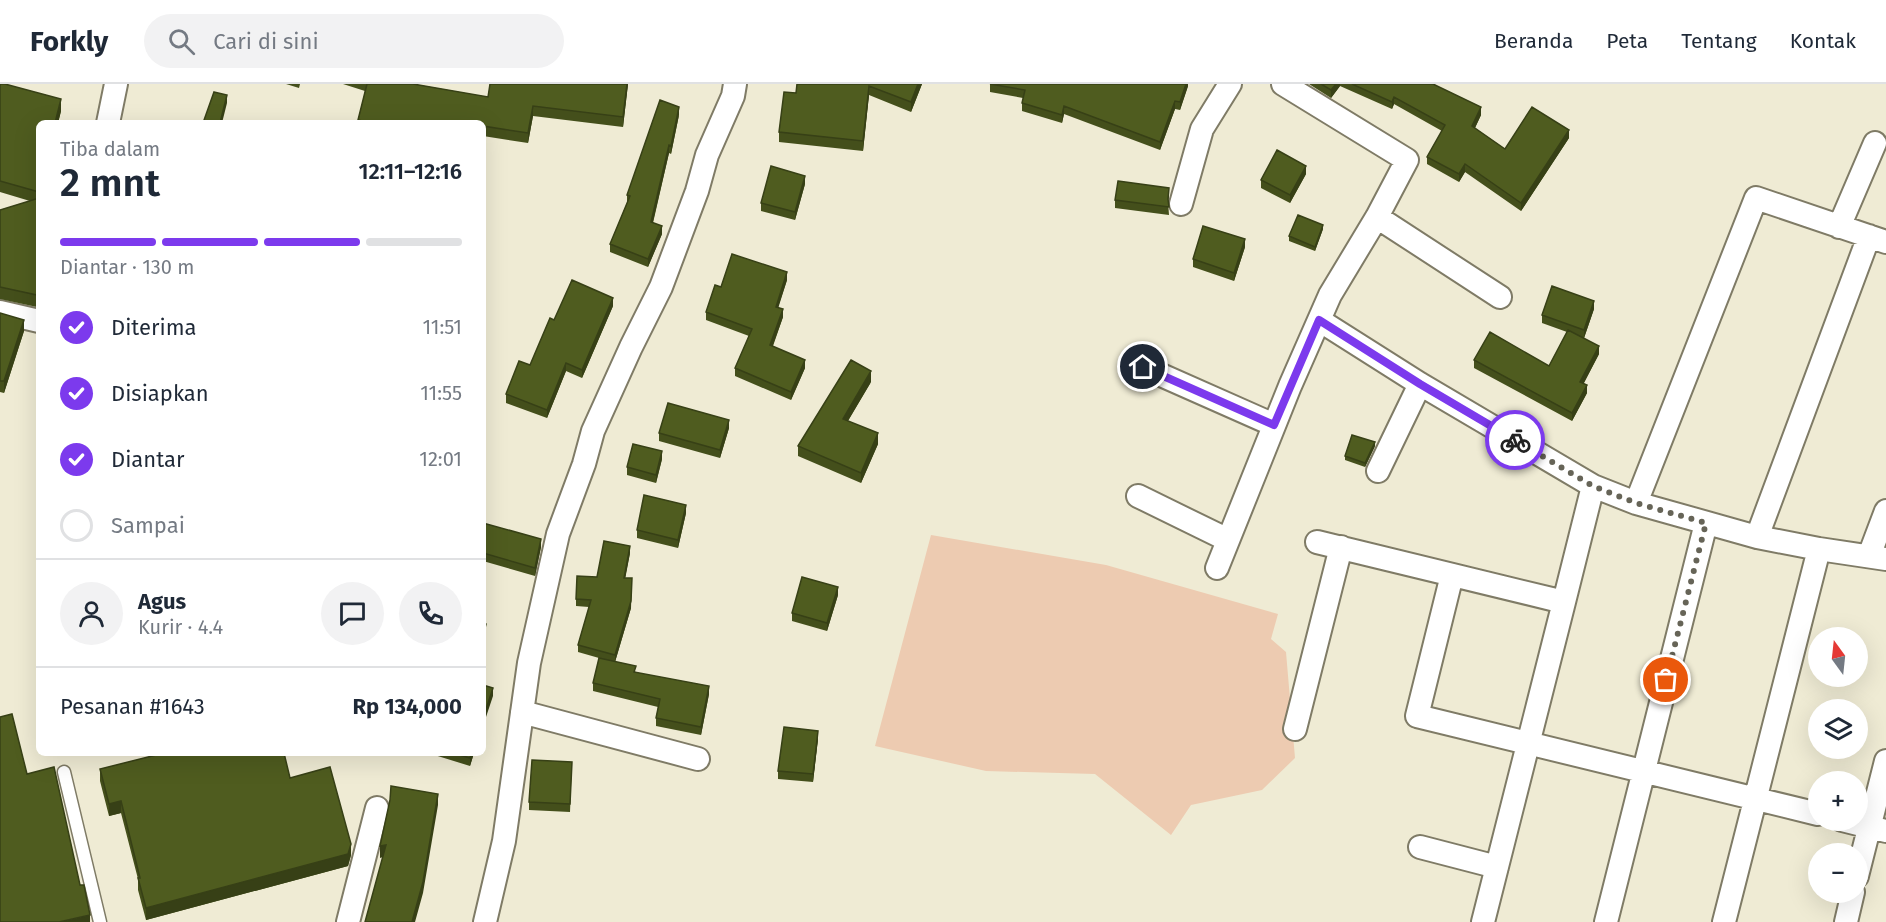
<!DOCTYPE html>
<html lang="id">
<head>
<meta charset="utf-8">
<style>
	:root { --surface:#fff; --page:#f2f2f3; --text:#1f2937; --muted:#747a83; --line:#e0e1e3; --accent:#7c3aed }
	body { margin:0; font-family:"Fira Sans",sans-serif; background:var(--page); color:var(--text); height:100vh; display:flex; flex-direction:column; font-size:22px; white-space:nowrap }
	* { box-sizing:border-box; margin:0 }
	p { font-size:20px; color:var(--muted) }
	.icon { flex:none; width:33px; height:33px; fill:none; stroke:currentColor; stroke-width:2; stroke-linecap:round; stroke-linejoin:round }
	.map { position:relative; flex:1; overflow:hidden }
	.details { position:absolute; left:36px; top:36px; width:450px; height:636px; display:flex; flex-direction:column; background:var(--surface); border-radius:9px; box-shadow:0 6px 24px #0002 }
	.details>* { flex:none }
	.needle { width:39px; rotate:345deg }
	.buttons { position:absolute; left:1808px; top:543px; display:grid; gap:12px }
	.buttons a { display:grid; place-items:center; width:60px; height:60px; border-radius:50%; background:var(--surface); box-shadow:0 6px 24px #0002; font-size:30px }
	.pin { position:absolute; display:grid; place-items:center; width:51px; height:51px; color:#fff; margin:-26px; border:3px solid #fff; border-radius:50%; box-shadow:0 2px 6px #0007 }
	.courier { position:absolute; display:grid; place-items:center; width:60px; height:60px; margin:-30px; border:4px solid #7c3aed; border-radius:50%; background:#fff; color:#222; box-shadow:0 2px 8px #0007 }
	.overview em { font-style:normal; font-weight:600 }
	.overview div { display:flex; flex-direction:column-reverse }
	.overview { display:flex; align-items:center; justify-content:space-between; height:102px; padding:0 24px }
	h1 { font-size:39px; font-weight:600; line-height:45px }
	.bar { display:grid; grid-template-columns:repeat(4,1fr); gap:9px 6px; align-content:center; height:72px; padding:0 24px }
	.bar i { height:8px; border-radius:4px; background:var(--line) }
	.bar .selected { background:var(--accent) }
	.bar p { grid-column:span 4 }
	.line { display:flex; align-items:center; gap:15px; padding:0 24px; border-top:2px solid var(--line) }
	.line div { flex:1 }
	.round { display:grid; place-items:center; flex:none; width:63px; height:63px; border-radius:32px; background:var(--page) }
	ol { padding:0 24px; list-style:none }
	li { display:flex; align-items:center; gap:18px; height:66px }
	li p { margin-inline-start:auto }
	li .icon { padding:6px; border-radius:50%; background:var(--accent); color:#fff; stroke-width:4 }
	li:last-child { color:var(--muted) }
	li i { width:33px; height:33px; border:3px solid var(--line); border-radius:50% }
	header { display:flex; align-items:center; gap:36px; box-sizing:border-box; height:84px; padding:0 30px; background:var(--surface); border-bottom:2px solid var(--line) }
	header strong { font-size:28px }
	nav { display:flex; gap:33px; margin-inline-start:auto; font-size:21px }
	.search { width:420px; height:54px; background:var(--page); display:flex; align-items:center; gap:15px; box-sizing:border-box; padding:0 21px; border-radius:33px; color:var(--muted); font-size:22px }
	.map>svg:first-child { display:block }
	.green { fill:#edcbb1 }
	.lines { fill:none; stroke-linecap:round; stroke-linejoin:round }
	.service-casing { stroke:#7f7b66; stroke-width:15 }
	.minor-casing { stroke:#7f7b66; stroke-width:26 }
	.service { stroke:#fff; stroke-width:12 }
	.minor { stroke:#fff; stroke-width:22 }
	.wall { fill:#444f1b }
	.shaded-wall { fill:#374016 }
	.building { fill:#4f5c1f; stroke:#374016; stroke-width:1.5 }
	.done { stroke:#666457; stroke-width:6; stroke-dasharray:0 10.8 }
	.route { stroke:#7c3aed; stroke-width:8 }
</style>
</head>
<body>
<header>
<strong>Forkly</strong>
<div class="search"><svg class="icon" aria-label="search" viewBox="0 0 24 24"><circle cx="10" cy="10" r="6"/><path d="M15 15l6 6"/></svg>Cari di sini</div>
<nav><a>Beranda</a><a>Peta</a><a>Tentang</a><a>Kontak</a></nav>
</header>
<div class="map">
<svg width="1886" height="838" viewBox="0 0 1886 838">
	<rect width="100%" height="100%" fill="#efebd4"/>
	<path class="green" d="M 931,451 L 1106,481 L 1278,530 L 1271,555 L 1286,568 L 1295,674 L 1262,706 L 1191,721 L 1171,751 L 1095,690 L 986,687 L 875,662 Z"/>
	<g class="lines">
		<g class="service-casing">
			<path id="service" d="M 64,688 L 100,838"/>
		</g>
		<g class="minor-casing">
			<path id="minor" d="M 108,39 L 116,0
				M 1181,120 L 1202,45 L 1230,0
				M 1377,133 L 1500,213
				M 1839,143 L 1875,59
				M 0,228 L 39,237
				M 1319,236 L 1420,300 L 1593,402 L 1636,419 L 1757,453 L 1819,465 L 1886,475
				M 1143,283 L 1274,341
				M 1378,387 L 1420,300
				M 1138,412 L 1228,456
				M 1636,419 L 1756,114 L 1886,158
				M 1757,453 L 1869,152
				M 1317,458 L 1564,518 L 1593,402
				M 1869,472 L 1886,427
				M 1217,484 L 1290,302 L 1330,211 L 1377,133 L 1407,76 L 1283,0
				M 1452,491 L 1417,632 L 1818,730
				M 522,628 L 698,675
				M 1295,645 L 1341,463
				M 1842,736 L 1886,747
				M 1420,763 L 1497,783
				M 1857,792 L 1886,677
				M 348,838 L 377,724
				M 485,838 L 504,757 L 529,579 L 558,450 L 584,380 L 593,347 L 631,263 L 661,203 L 697,107 L 707,71 L 733,12 L 735,0
				M 1483,838 L 1564,518
				M 1606,838 L 1706,439
				M 1724,838 L 1819,465
				M 1846,838 L 1853,808"/>
		</g>
		<use href="#service" class="service"/>
		<use href="#minor" class="minor"/>
	</g>
	<path class="wall" d="M 0,0 L 61,27 L 58,39 L 39,39 L 39,213 L 37,223 L 0,215 L 0,126 L 30,117 L 0,108 Z
		M 286,0 L 300,0 L 299,4 Z
		M 343,0 L 414,0 L 488,13 L 490,0 L 628,0 L 623,43 L 533,32 L 528,59 L 483,52 L 483,39 L 358,39 L 365,7 Z
		M 797,0 L 922,0 L 911,28 L 869,11 L 863,67 L 779,58 L 779,48 L 796,9 Z
		M 990,0 L 1188,0 L 1188,2 L 1180,26 L 1175,25 L 1160,66 L 1064,30 L 1062,39 L 1022,27 L 1022,19 L 1023,14 L 990,8 Z
		M 1309,0 L 1434,0 L 1481,31 L 1475,44 L 1505,65 L 1569,54 L 1521,127 L 1465,88 L 1459,98 L 1427,80 L 1427,73 L 1442,47 L 1394,20 L 1392,25 L 1340,2 L 1331,14 Z
		M 679,31 L 671,70 L 669,69 L 653,139 L 662,150 L 648,183 L 610,168 L 610,160 L 627,119 L 627,111 Z
		M 1306,90 L 1290,119 L 1261,104 L 1261,96 Z
		M 805,100 L 795,136 L 761,127 L 761,119 Z
		M 1169,112 L 1168,118 L 1169,131 L 1115,124 L 1115,116 Z
		M 1323,145 L 1315,167 L 1289,157 L 1289,152 Z
		M 1245,163 L 1234,197 L 1193,183 L 1193,175 Z
		M 787,196 L 778,223 L 783,233 L 773,262 L 805,284 L 791,316 L 735,292 L 735,284 L 749,252 L 706,236 L 706,228 L 721,203 Z
		M 613,222 L 582,294 L 566,287 L 547,334 L 506,319 L 506,310 L 530,281 L 554,236 Z
		M 1594,225 L 1584,254 L 1599,270 L 1584,299 L 1587,309 L 1572,337 L 1474,284 L 1474,276 L 1549,282 L 1567,248 L 1542,239 L 1542,231 Z
		M 0,229 L 24,247 L 4,309 L 0,308 Z
		M 871,298 L 848,337 L 878,360 L 861,399 L 798,372 L 798,362 Z
		M 729,344 L 720,374 L 659,357 L 659,349 Z
		M 1375,362 L 1365,383 L 1345,376 L 1345,372 Z
		M 662,375 L 656,399 L 627,391 L 627,383 Z
		M 686,429 L 678,464 L 637,454 L 637,446 Z
		M 483,439 L 541,463 L 535,492 L 483,477 Z
		M 630,469 L 625,494 L 631,524 L 615,578 L 636,588 L 709,610 L 701,651 L 656,642 L 656,634 L 658,623 L 593,607 L 593,599 L 599,574 L 578,568 L 578,561 L 589,523 L 576,522 L 576,515 L 597,493 Z
		M 838,511 L 827,547 L 792,537 L 792,529 Z
		M 818,655 L 813,698 L 778,695 L 778,687 Z
		M 428,669 L 474,669 L 470,682 Z
		M 572,678 L 570,728 L 529,726 L 529,718 Z
		M 100,685 L 290,694 L 351,771 L 348,782 L 146,836 L 138,806 L 138,795 L 121,729 L 109,732 L 100,697 Z"/>
	<path class="shaded-wall" d="M 627,0 L 628,0 L 623,43 L 623,33 Z
		M 918,0 L 922,0 L 911,28 L 911,18 Z
		M 1186,0 L 1188,0 L 1188,2 L 1180,26 L 1180,18 Z
		M 1336,0 L 1340,0 L 1340,2 L 1331,14 L 1331,6 Z
		M 869,2 L 869,11 L 863,67 L 863,57 Z
		M 227,11 L 227,19 L 222,39 L 220,39 Z
		M 1394,13 L 1394,20 L 1392,25 L 1392,18 Z
		M 61,15 L 61,27 L 58,39 L 55,39 Z
		M 1175,17 L 1175,25 L 1160,66 L 1160,58 Z
		M 533,22 L 533,32 L 528,59 L 528,49 Z
		M 1064,22 L 1064,30 L 1062,39 L 1062,31 Z
		M 679,23 L 679,31 L 671,70 L 671,62 Z
		M 1481,23 L 1481,31 L 1472,50 L 1472,42 Z
		M 1569,46 L 1569,54 L 1521,127 L 1521,119 Z
		M 669,61 L 669,69 L 651,146 L 651,138 Z
		M 1465,80 L 1465,88 L 1459,98 L 1459,90 Z
		M 1306,82 L 1306,90 L 1290,119 L 1290,111 Z
		M 805,92 L 805,100 L 795,136 L 795,128 Z
		M 1323,141 L 1323,145 L 1315,167 L 1315,163 Z
		M 662,142 L 662,150 L 648,183 L 648,175 Z
		M 1245,155 L 1245,163 L 1234,197 L 1234,189 Z
		M 787,188 L 787,196 L 776,231 L 776,223 Z
		M 39,201 L 39,213 L 37,223 L 37,211 Z
		M 613,214 L 613,222 L 582,294 L 582,286 Z
		M 1594,217 L 1594,225 L 1584,254 L 1584,246 Z
		M 783,225 L 783,233 L 770,269 L 770,261 Z
		M 24,236 L 24,247 L 4,309 L 4,297 Z
		M 1599,262 L 1599,270 L 1580,306 L 1580,298 Z
		M 805,276 L 805,284 L 791,316 L 791,308 Z
		M 566,279 L 566,287 L 547,334 L 547,326 Z
		M 871,287 L 871,298 L 843,345 L 843,335 Z
		M 1587,301 L 1587,309 L 1572,337 L 1572,329 Z
		M 729,336 L 729,344 L 720,374 L 720,366 Z
		M 878,349 L 878,360 L 861,399 L 861,389 Z
		M 1375,358 L 1375,362 L 1365,383 L 1365,379 Z
		M 662,367 L 662,375 L 656,399 L 656,391 Z
		M 686,421 L 686,429 L 678,464 L 678,456 Z
		M 541,455 L 541,463 L 535,492 L 535,484 Z
		M 630,462 L 630,469 L 624,501 L 624,494 Z
		M 632,494 L 631,524 L 615,578 L 615,571 Z
		M 838,503 L 838,511 L 827,547 L 827,539 Z
		M 486,540 L 486,548 L 483,560 L 483,552 Z
		M 709,602 L 709,610 L 701,651 L 701,643 Z
		M 493,604 L 493,612 L 483,642 L 483,634 Z
		M 818,647 L 818,655 L 813,698 L 813,690 Z
		M 471,669 L 474,669 L 470,682 L 470,674 Z
		M 438,710 L 438,721 L 423,809 L 415,838 L 412,838 Z
		M 121,717 L 121,729 L 109,732 L 109,720 Z
		M 351,760 L 351,771 L 348,782 L 146,836 L 146,824 Z
		M 386,761 L 386,772 L 380,774 L 380,762 Z
		M 90,831 L 90,838 L 59,838 Z"/>
	<path class="building" d="M 0,0 L 5,0 L 61,15 L 55,39 L 39,39 L 39,108 L 0,97 Z
		M 367,0 L 413,0 L 488,13 L 490,0 L 627,0 L 623,33 L 533,22 L 528,49 L 483,42 L 483,39 L 461,39 L 450,37 L 450,39 L 370,39 L 358,36 Z
		M 797,0 L 918,0 L 911,18 L 869,2 L 863,57 L 779,48 L 784,8 L 796,9 Z
		M 990,0 L 1186,0 L 1180,18 L 1175,17 L 1160,58 L 1064,22 L 1062,31 L 1022,19 L 1025,6 Z
		M 1321,0 L 1336,0 L 1331,6 Z
		M 1352,0 L 1433,0 L 1481,23 L 1472,42 L 1505,65 L 1532,23 L 1569,46 L 1521,119 L 1465,80 L 1459,90 L 1427,73 L 1445,41 L 1394,13 L 1392,18 Z
		M 214,8 L 227,11 L 220,39 L 203,39 Z
		M 660,16 L 679,23 L 671,62 L 669,61 L 651,138 L 662,142 L 648,175 L 610,160 L 630,112 L 627,111 Z
		M 1277,66 L 1306,82 L 1290,111 L 1261,96 Z
		M 771,82 L 805,92 L 795,128 L 761,119 Z
		M 1118,97 L 1169,104 L 1168,115 L 1169,123 L 1115,116 Z
		M 39,114 L 39,201 L 37,211 L 0,203 L 0,126 Z
		M 1298,131 L 1323,141 L 1315,163 L 1289,152 Z
		M 1203,142 L 1245,155 L 1234,189 L 1193,175 Z
		M 732,170 L 787,188 L 776,223 L 783,225 L 770,261 L 805,276 L 791,308 L 735,284 L 752,245 L 706,228 L 715,201 L 721,203 Z
		M 572,196 L 613,214 L 582,286 L 566,279 L 547,326 L 506,310 L 519,277 L 530,281 L 550,234 L 554,236 Z
		M 1552,202 L 1594,217 L 1584,246 L 1542,231 Z
		M 0,229 L 24,236 L 4,297 L 0,297 Z
		M 1568,246 L 1599,262 L 1580,298 L 1587,301 L 1572,329 L 1474,276 L 1490,248 L 1549,282 Z
		M 851,276 L 871,287 L 843,335 L 878,349 L 861,389 L 798,362 Z
		M 668,319 L 729,336 L 720,366 L 659,349 Z
		M 1352,351 L 1375,358 L 1365,379 L 1345,372 Z
		M 633,360 L 662,367 L 656,391 L 627,383 Z
		M 644,411 L 686,421 L 678,456 L 637,446 Z
		M 483,439 L 541,455 L 535,484 L 483,469 Z
		M 604,457 L 630,462 L 624,494 L 632,494 L 631,517 L 615,571 L 578,561 L 591,516 L 576,515 L 577,492 L 597,493 Z
		M 802,493 L 838,503 L 827,539 L 792,529 Z
		M 483,539 L 486,540 L 483,552 Z
		M 599,574 L 636,582 L 634,588 L 709,602 L 701,643 L 656,634 L 660,615 L 593,599 Z
		M 483,601 L 493,604 L 483,634 Z
		M 12,630 L 27,690 L 54,683 L 80,801 L 84,801 L 90,831 L 59,838 L 0,838 L 0,633 Z
		M 784,643 L 818,647 L 813,690 L 778,687 Z
		M 164,669 L 284,669 L 290,694 L 330,683 L 351,760 L 348,770 L 146,824 L 138,794 L 140,794 L 121,717 L 109,720 L 100,685 Z
		M 453,669 L 471,669 L 470,674 Z
		M 532,676 L 572,678 L 570,720 L 529,718 Z
		M 391,702 L 438,710 L 423,798 L 412,838 L 365,838 L 386,761 L 380,762 L 390,716 Z"/>
	<g class="lines">
		<path class="done" d="M 1515,356 L 1593,402 L 1636,419 L 1706,439 L 1666,596"/>
		<path class="route" d="M 1143,283 L 1274,341 L 1319,236 L 1420,300 L 1515,356"/>
	</g>
</svg>
<div class="buttons">
<a><svg class="needle" viewBox="-14 -14 28 28"><path d="M0-13l5 13h-10z" fill="#e53935"/><path d="M0 13l5-13h-10z" fill="#747a83"/></svg></a>
<a><svg class="icon" aria-label="layers" viewBox="0 0 24 24"><path d="M12 4l9 5-9 5-9-5zM3 14l9 5 9-5"/></svg></a>
<a>+</a>
<a>−</a>
</div>
<div class="pin" style="left:1666px;top:596px;background:#ea580c"><svg class="icon" aria-label="bag" viewBox="0 0 24 24"><path d="M5 8h14l-1 12H6zM9 8a3 3 0 0 1 6 0"/></svg></div>
<div class="pin" style="left:1143px;top:283px;background:#1f2937"><svg class="icon" aria-label="home" viewBox="0 0 24 24"><path d="M3 11l9-7 9 7M6 9v11h12V9"/></svg></div>
<div class="courier" style="left:1515px;top:356px"><svg class="icon" aria-label="bike" viewBox="0 0 24 24"><circle cx="6" cy="16" r="4"/><circle cx="18" cy="16" r="4"/><path d="M6 16l4-8h5l3 8M10 8l3 8H6M13 5h3"/></svg></div>
<section class="details">
<div class="overview"><div><h1>2 mnt</h1><p>Tiba dalam</p></div><em>12:11–12:16</em></div>
<div class="bar"><i class="selected"></i><i class="selected"></i><i class="selected"></i><i></i><p>Diantar · 130 m</p></div>
<ol>
<li><svg class="icon" aria-label="check" viewBox="0 0 24 24"><path d="M5 12l5 5 9-10"/></svg>Diterima<p>11:51</p></li>
<li><svg class="icon" aria-label="check" viewBox="0 0 24 24"><path d="M5 12l5 5 9-10"/></svg>Disiapkan<p>11:55</p></li>
<li><svg class="icon" aria-label="check" viewBox="0 0 24 24"><path d="M5 12l5 5 9-10"/></svg>Diantar<p>12:01</p></li>
<li><i></i>Sampai</li>
</ol>
<div class="line" style="height:108px"><a class="round"><svg class="icon" aria-label="person" viewBox="0 0 24 24"><circle cx="12" cy="8" r="4"/><path d="M4 21q1-7 8-7t8 7"/></svg></a><div><b>Agus</b><p>Kurir · 4.4</p></div><a class="round"><svg class="icon" aria-label="chat" viewBox="0 0 24 24"><path d="M4 5h16v11H9l-5 4z"/></svg></a><a class="round"><svg class="icon" aria-label="phone" viewBox="0 0 24 24"><path d="M5 4h4l2 5-3 2q2 4 5 5l2-3 5 2v4C11 20 4 13 5 4z"/></svg></a></div>
<div class="line" style="height:78px"><div>Pesanan #1643</div><b>Rp 134,000</b></div>
</section>
</div>
</body>
</html>
